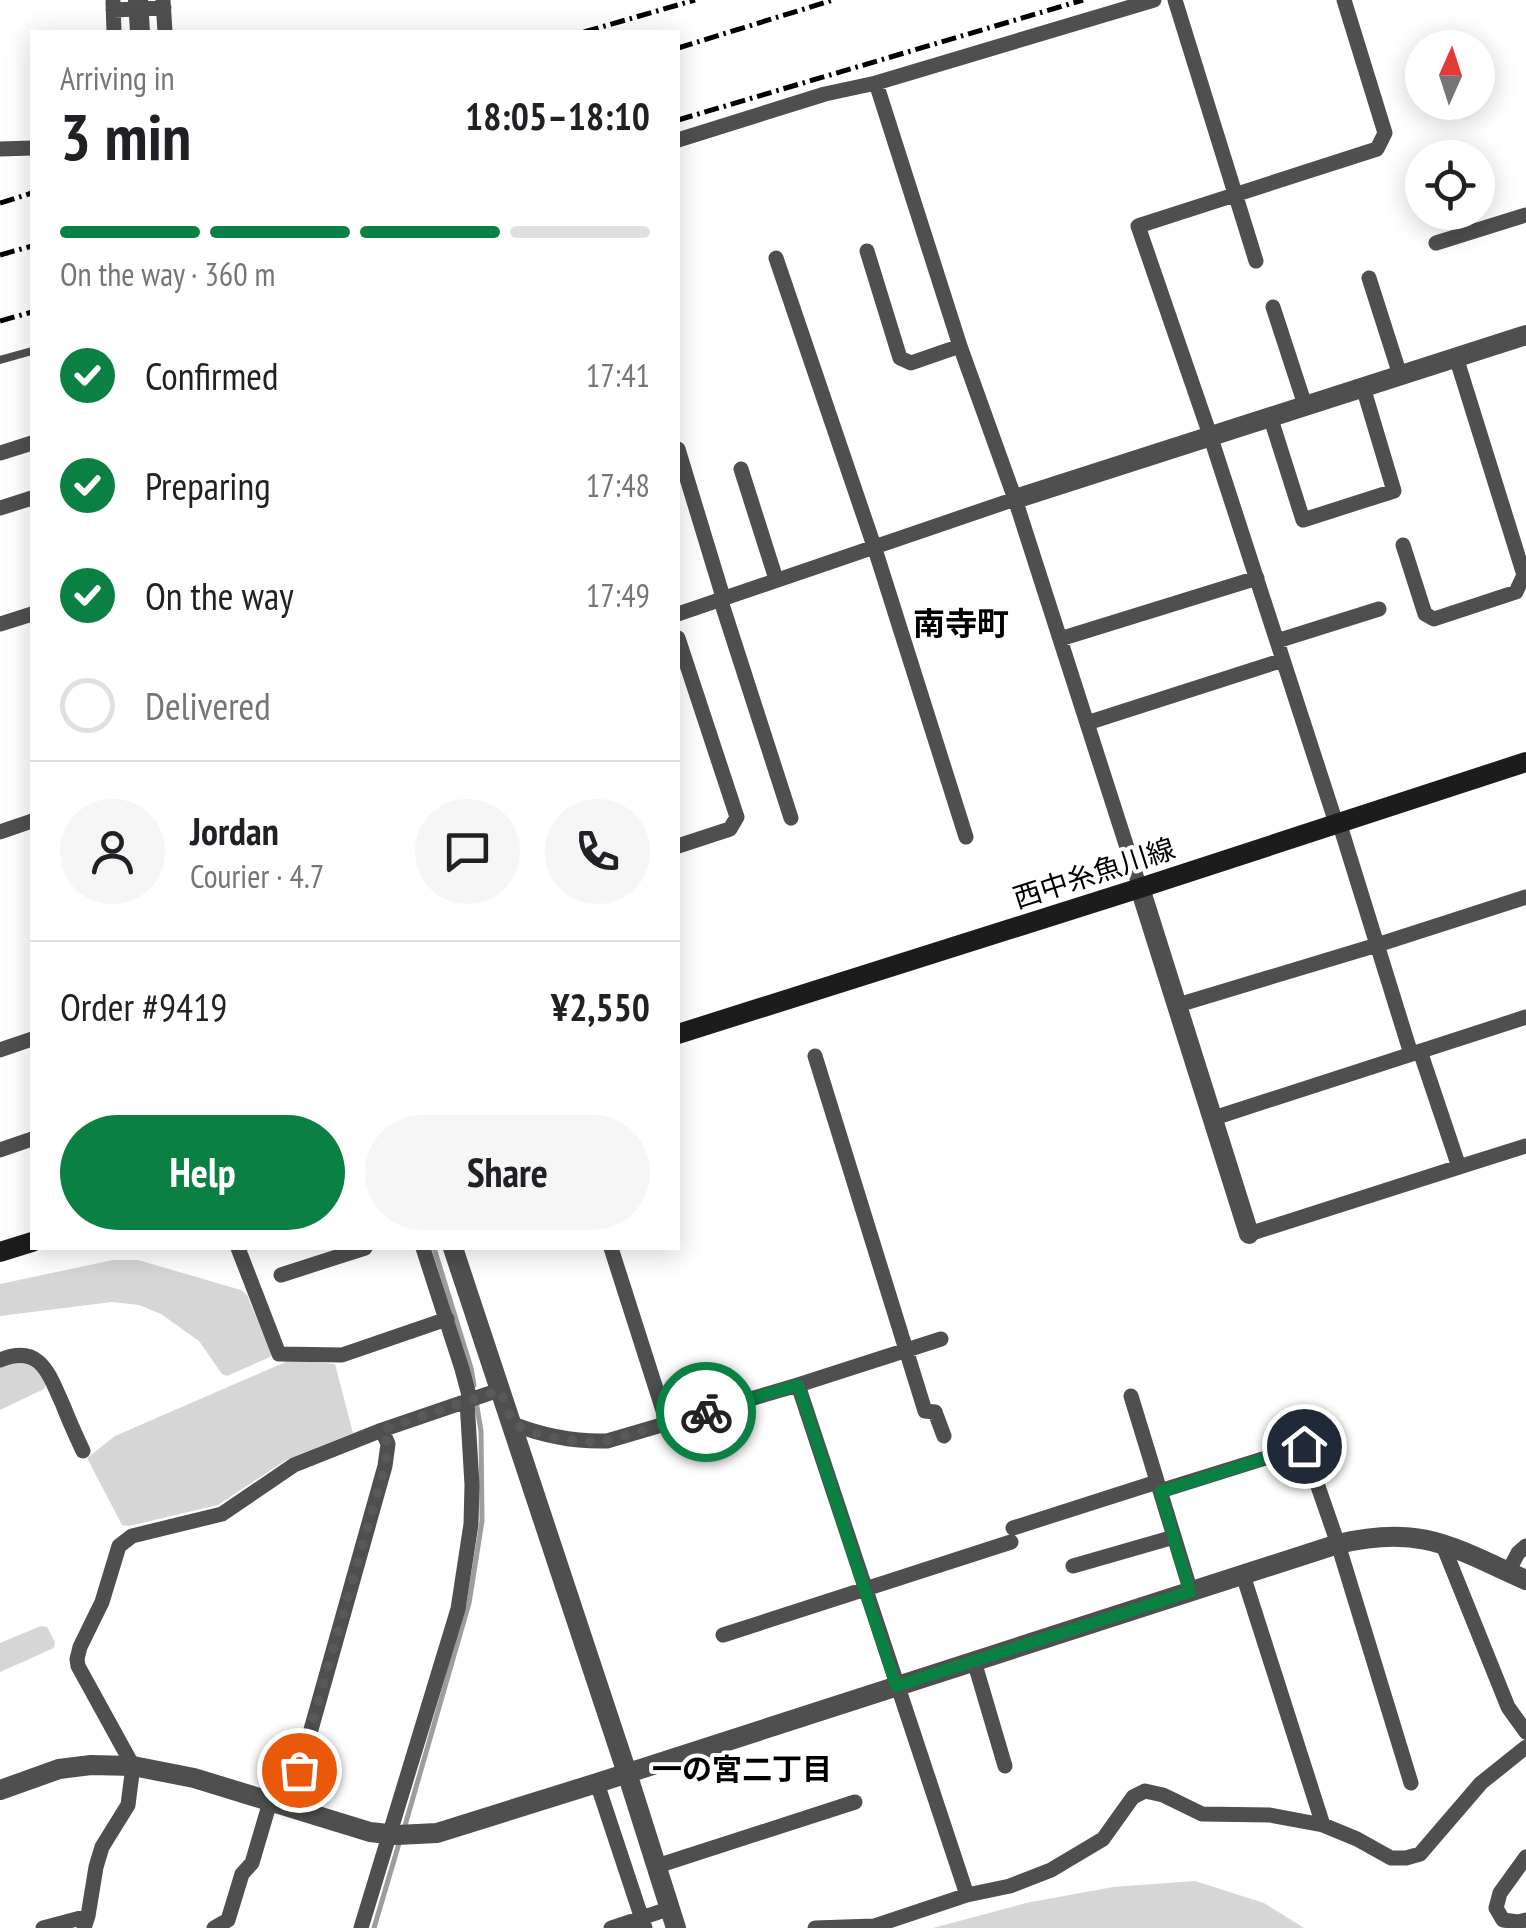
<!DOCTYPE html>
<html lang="en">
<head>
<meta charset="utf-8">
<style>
	:root { --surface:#fff; --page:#f6f6f6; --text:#202124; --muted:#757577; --line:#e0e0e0; --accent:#0b8043 }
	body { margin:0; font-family:"PT Sans Narrow","Noto Sans JP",sans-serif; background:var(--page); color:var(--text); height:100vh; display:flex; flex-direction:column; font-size:38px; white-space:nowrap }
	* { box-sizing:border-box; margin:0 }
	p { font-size:32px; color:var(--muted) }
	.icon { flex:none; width:55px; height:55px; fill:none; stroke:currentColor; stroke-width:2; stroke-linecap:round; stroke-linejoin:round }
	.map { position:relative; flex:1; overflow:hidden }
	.drawer { position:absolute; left:30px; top:30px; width:650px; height:1220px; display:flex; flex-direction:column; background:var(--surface); border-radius:0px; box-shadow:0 5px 25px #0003 }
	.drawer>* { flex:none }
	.needle { width:65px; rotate:3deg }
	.fabs { position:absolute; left:1405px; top:30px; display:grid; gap:20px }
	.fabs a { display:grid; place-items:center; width:90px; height:90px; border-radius:50%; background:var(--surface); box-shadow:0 5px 25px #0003; font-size:50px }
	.pin { position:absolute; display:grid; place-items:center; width:85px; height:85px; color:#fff; margin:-42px; border:5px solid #fff; border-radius:50%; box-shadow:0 2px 10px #0007 }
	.courier { position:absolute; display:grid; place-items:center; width:100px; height:100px; margin:-50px; border:8px solid #0b8043; border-radius:50%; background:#fff; color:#222; box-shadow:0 2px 12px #0007 }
	.headline em { font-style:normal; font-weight:600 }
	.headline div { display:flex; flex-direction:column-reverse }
	.headline { display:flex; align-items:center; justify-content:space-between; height:170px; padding:0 30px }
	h1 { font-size:65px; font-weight:600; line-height:75px }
	.bar { display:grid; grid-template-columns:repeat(4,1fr); gap:15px 10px; align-content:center; height:120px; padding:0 30px }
	.bar i { height:12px; border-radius:8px; background:var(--line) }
	.bar .on { background:var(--accent) }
	.bar p { grid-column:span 4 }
	.line { display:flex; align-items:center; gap:25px; padding:0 30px; border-top:2px solid var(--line) }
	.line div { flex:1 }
	.round { display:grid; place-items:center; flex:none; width:105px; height:105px; border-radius:52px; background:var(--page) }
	ol { padding:0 30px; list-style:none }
	li { display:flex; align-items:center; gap:30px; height:110px }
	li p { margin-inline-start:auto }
	li .icon { padding:10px; border-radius:50%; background:var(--accent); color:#fff; stroke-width:4 }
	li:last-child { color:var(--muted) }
	li i { width:55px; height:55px; border:5px solid var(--line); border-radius:50% }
	.button { display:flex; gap:20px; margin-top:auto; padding:20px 30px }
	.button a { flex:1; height:115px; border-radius:60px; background:var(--accent); color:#fff; font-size:40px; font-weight:600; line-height:115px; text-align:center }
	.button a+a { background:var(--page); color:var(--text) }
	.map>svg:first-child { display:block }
	.green { fill:#d6d6d6 }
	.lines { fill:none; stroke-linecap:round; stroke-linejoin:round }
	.stream { stroke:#9d9d9d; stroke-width:5 }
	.service { stroke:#4f4f4f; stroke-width:8 }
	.minor { stroke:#4f4f4f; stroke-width:15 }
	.tertiary { stroke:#4f4f4f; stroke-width:20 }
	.secondary { stroke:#1c1c1c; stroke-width:20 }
	.rail { stroke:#000; stroke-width:5; stroke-dasharray:15 5 2.5 5; stroke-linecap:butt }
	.done { stroke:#595959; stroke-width:10; stroke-dasharray:0 18 }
	.route { stroke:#0b8043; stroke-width:12 }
	.labels { text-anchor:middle; stroke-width:8; stroke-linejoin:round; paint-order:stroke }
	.street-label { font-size:28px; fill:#000; stroke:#fff }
	.neighbourhood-label { font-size:30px; font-weight:bold; fill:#000; stroke:#fff }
	.quarter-label { font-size:32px; font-weight:bold; fill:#000; stroke:#fff }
</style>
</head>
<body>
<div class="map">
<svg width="1526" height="1928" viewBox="0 0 1526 1928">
	<rect width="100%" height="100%" fill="#fff"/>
	<path class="green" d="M 113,1260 L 138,1260 L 241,1290 L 247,1295 L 271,1353 L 270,1357 L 227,1376 L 222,1374 L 199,1341 L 161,1314 L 139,1305 L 112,1302 L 0,1316 L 0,1284 Z
		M 290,1360 L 335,1364 L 353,1433 L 286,1460 L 218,1505 L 129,1526 L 122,1525 L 87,1458 L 115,1436 Z
		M 21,1361 L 38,1370 L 47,1382 L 44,1389 L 0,1410 L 0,1367 Z
		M 41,1626 L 47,1627 L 55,1642 L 54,1648 L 0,1672 L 0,1643 Z
		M 1195,1881 L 1264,1903 L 1304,1928 L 933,1928 L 1026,1903 L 1113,1887 Z"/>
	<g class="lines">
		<path class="stream" d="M 434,1248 L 471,1368 L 474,1385
			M 404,1829 L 469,1603 L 482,1521 L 481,1431 L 476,1401
			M 374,1928 L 400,1840"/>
		<path class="service" d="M 0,360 L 32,351"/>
		<path class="minor" d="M 163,0 L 165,32
			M 1175,0 L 1256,261
			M 113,2 L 114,32
			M 113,10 L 164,8
			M 876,83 L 960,346 L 1015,499 L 1140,888
			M 678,140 L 825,94 L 876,83 L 1154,0
			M 0,149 L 32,148
			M 1436,243 L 1526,215
			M 867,251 L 900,358 L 911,363 L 960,346
			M 776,258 L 874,546 L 966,837
			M 1369,278 L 1400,375
			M 1273,307 L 1305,405
			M 1270,416 L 1303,520 L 1394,491 L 1363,387
			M 678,449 L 723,597
			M 0,453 L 32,443
			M 741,469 L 776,579
			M 0,508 L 32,498
			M 1403,545 L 1425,614 L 1434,619 L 1516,592 L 1524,575 L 1456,357
			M 720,598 L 791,818
			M 678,614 L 1015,499
			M 0,624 L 32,614
			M 678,638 L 737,817 L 730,829 L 678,846
			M 1060,639 L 1257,578
			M 1277,641 L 1379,609
			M 1087,723 L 1283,660
			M 1339,822 L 1411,1054
			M 1336,823 L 1210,435 L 1138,226 L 1377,149 L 1385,133 L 1344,0
			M 0,832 L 32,821
			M 1178,1005 L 1377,945 L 1526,897
			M 0,1050 L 32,1039
			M 815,1056 L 925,1411 L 935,1412 L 944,1436
			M 1214,1118 L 1526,1017
			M 0,1150 L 32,1139
			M 1459,1167 L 1526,1146
			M 1249,1234 L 1459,1167 L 1420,1051
			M 238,1248 L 279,1354 L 342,1355 L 447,1319
			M 423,1248 L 462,1369 L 470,1399
			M 611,1248 L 667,1423
			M 281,1275 L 365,1248
			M 0,1360 C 41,1343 49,1375 63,1405 C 69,1421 76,1436 83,1451
			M 798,1385 L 941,1339
			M 1131,1396 L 1191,1592
			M 513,1424 C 544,1436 573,1442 607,1441 L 798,1385 L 967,1895
			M 1160,1491 L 1304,1446 L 1338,1544 L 1411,1783
			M 1013,1528 L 1157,1482
			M 1442,1543 L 1508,1707 L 1526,1732
			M 1073,1566 L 1174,1537
			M 1508,1572 L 1518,1553 L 1526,1546
			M 1243,1575 L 1323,1825
			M 723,1635 L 1011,1542
			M 974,1661 L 1005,1766
			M 597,1783 L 645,1928
			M 289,1808 L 385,1466 L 388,1444 L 382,1430
			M 1526,1857 L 1500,1893 L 1496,1908 L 1503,1920 L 1518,1922 L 1526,1920
			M 657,1866 L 855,1802
			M 43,1928 L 88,1916
			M 84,1928 L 88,1916 L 96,1867 L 102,1847 L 128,1805 L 133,1766 L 78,1666 L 77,1659 L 80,1647 L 102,1602 L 119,1546 L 132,1536 L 222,1514 L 294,1465 L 382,1430 L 499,1390
			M 214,1928 L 228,1920 L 242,1874 L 252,1863 L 270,1802
			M 361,1928 L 458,1609 L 471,1524 L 472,1485 L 467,1401
			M 611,1928 L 671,1908
			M 815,1928 L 874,1926 L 967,1895 L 1010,1886 L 1051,1870 L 1103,1839 L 1133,1797 L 1145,1791 L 1163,1795 L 1202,1814 L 1270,1815 L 1323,1825 L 1357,1839 L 1391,1858 L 1406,1858 L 1420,1854 L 1481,1783 L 1526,1747"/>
		<path class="tertiary" d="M 138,0 L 140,32
			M 1015,499 L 1526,335
			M 1140,888 L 1249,1234
			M 453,1248 L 627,1773 L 676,1928
			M 0,1790 L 59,1769 L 91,1765 L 133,1766 L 194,1778 L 370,1832 L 397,1835 L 437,1833 L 597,1783 L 1338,1544 C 1421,1524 1452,1547 1526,1580"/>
		<path class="secondary" d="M 678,1034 L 1140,888 L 1526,762
			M 0,1252 L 32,1242"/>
		<path class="rail" d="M 584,32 L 695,0
			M 678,48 L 833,0
			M 678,120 L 1083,0
			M 0,203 L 32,193
			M 0,255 L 32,246
			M 0,321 L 32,312"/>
	</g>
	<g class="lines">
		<path class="done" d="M 299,1770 L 385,1466 L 388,1444 L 382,1430 L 500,1390 L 513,1424 L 542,1436 L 582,1442 L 606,1441 L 706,1412"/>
		<path class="route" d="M 706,1412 L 798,1385 L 896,1686 L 1190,1592 L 1160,1492 L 1304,1446"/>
	</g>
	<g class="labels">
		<g class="street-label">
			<text transform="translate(1094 873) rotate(-18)" y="10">西中糸魚川線</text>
		</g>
		<g class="neighbourhood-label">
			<text x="742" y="1780">一の宮二丁目</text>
		</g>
		<g class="quarter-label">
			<text x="961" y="635">南寺町</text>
		</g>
	</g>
</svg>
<div class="fabs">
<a><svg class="needle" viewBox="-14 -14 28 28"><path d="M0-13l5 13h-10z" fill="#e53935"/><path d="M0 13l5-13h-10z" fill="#757577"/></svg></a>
<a><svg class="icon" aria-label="locate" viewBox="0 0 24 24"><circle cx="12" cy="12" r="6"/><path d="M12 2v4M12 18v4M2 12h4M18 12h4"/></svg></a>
</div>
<div class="pin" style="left:299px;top:1770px;background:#ea580c"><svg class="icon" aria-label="bag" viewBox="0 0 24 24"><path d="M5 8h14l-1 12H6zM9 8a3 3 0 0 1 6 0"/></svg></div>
<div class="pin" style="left:1304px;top:1446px;background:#1f2937"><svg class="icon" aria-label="home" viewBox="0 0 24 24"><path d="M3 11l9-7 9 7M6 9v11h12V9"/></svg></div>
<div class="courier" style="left:706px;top:1412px"><svg class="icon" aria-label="bike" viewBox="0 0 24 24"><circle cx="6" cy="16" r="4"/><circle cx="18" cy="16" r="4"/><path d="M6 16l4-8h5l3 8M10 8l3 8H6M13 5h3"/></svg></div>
<section class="drawer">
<div class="headline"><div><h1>3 min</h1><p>Arriving in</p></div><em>18:05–18:10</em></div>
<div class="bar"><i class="on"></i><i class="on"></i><i class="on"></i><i></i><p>On the way · 360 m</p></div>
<ol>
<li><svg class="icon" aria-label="check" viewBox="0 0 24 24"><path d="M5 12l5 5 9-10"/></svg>Confirmed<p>17:41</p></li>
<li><svg class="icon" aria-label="check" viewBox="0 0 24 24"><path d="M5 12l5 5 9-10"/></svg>Preparing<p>17:48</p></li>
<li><svg class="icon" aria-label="check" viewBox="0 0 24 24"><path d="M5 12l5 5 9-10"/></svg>On the way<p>17:49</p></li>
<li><i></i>Delivered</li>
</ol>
<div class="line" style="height:180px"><a class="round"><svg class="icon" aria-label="person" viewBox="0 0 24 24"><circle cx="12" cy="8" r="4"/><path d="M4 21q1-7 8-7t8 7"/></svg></a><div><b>Jordan</b><p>Courier · 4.7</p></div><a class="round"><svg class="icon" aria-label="chat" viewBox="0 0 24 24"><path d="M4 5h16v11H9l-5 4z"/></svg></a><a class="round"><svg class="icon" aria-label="phone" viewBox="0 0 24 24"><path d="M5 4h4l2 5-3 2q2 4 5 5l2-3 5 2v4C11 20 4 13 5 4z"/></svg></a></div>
<div class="line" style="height:130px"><div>Order #9419</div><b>¥2,550</b></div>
<div class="button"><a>Help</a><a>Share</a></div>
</section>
</div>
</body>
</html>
